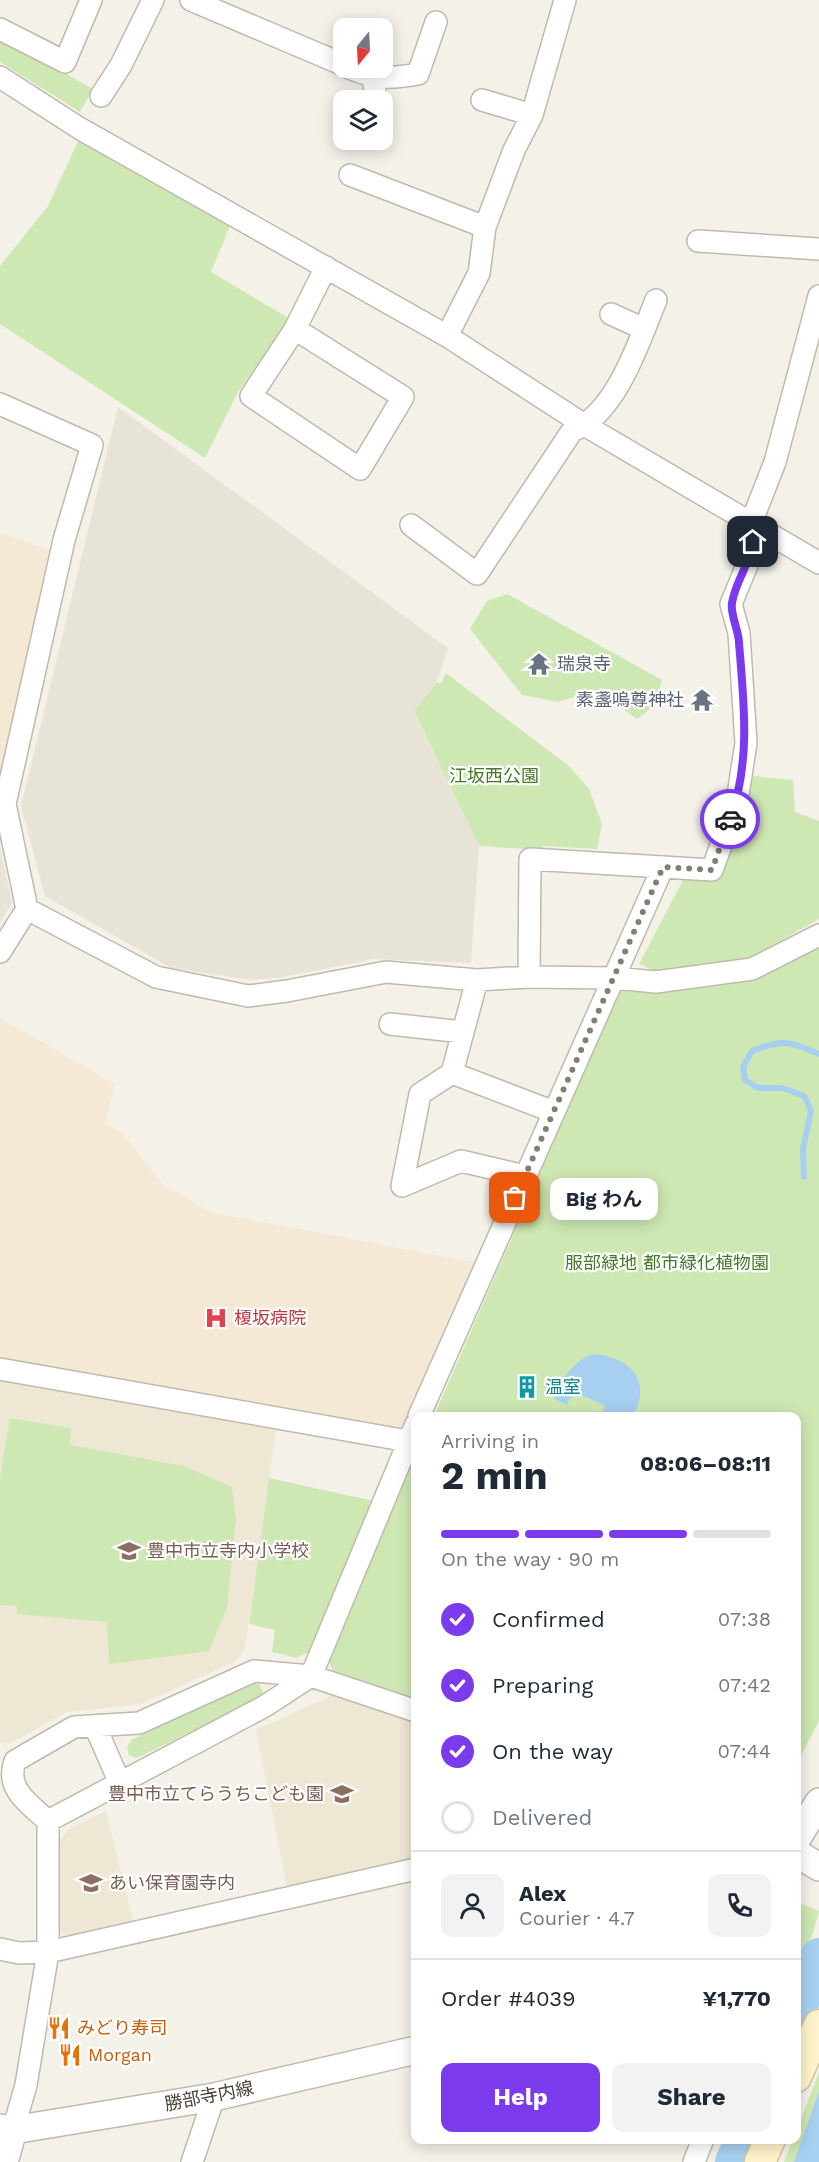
<!DOCTYPE html>
<html lang="en">
<head>
<meta charset="utf-8">
<style>
	:root { --surface:#fff; --page:#f2f2f3; --text:#1f2937; --muted:#747a83; --line:#e0e1e3; --accent:#7c3aed }
	body { margin:0; font-family:"Work Sans","Noto Sans JP",sans-serif; background:var(--page); color:var(--text); height:100vh; display:flex; flex-direction:column; font-size:22px; white-space:nowrap }
	* { box-sizing:border-box; margin:0 }
	p { font-size:20px; color:var(--muted) }
	.icon { flex:none; width:33px; height:33px; fill:none; stroke:currentColor; stroke-width:2; stroke-linecap:round; stroke-linejoin:round }
	.map { position:relative; flex:1; overflow:hidden }
	.side { position:absolute; left:411px; top:1412px; width:390px; height:732px; display:flex; flex-direction:column; background:var(--surface); border-radius:12px; box-shadow:0 3px 15px #0003 }
	.side>* { flex:none }
	.needle { width:39px; rotate:198deg }
	.fabs { position:absolute; left:333px; top:18px; display:grid; gap:12px }
	.fabs a { display:grid; place-items:center; width:60px; height:60px; border-radius:12px; background:var(--surface); box-shadow:0 3px 15px #0003; font-size:30px }
	.pin { position:absolute; display:grid; place-items:center; width:51px; height:51px; color:#fff; margin:-26px; border-radius:12px; box-shadow:0 3px 9px #0006 }
	.courier { position:absolute; display:grid; place-items:center; width:60px; height:60px; margin:-30px; border:4px solid #7c3aed; border-radius:50%; background:#fff; color:#222; box-shadow:0 2px 8px #0007 }
	.bubble { position:absolute; height:42px; border-radius:12px; background:var(--surface); box-shadow:0 3px 15px #0003; font-size:20px; font-weight:700; line-height:42px; text-align:center }
	.head em { font-style:normal; font-weight:700 }
	.head div { display:flex; flex-direction:column-reverse }
	.head { display:flex; align-items:center; justify-content:space-between; height:102px; padding:0 30px }
	h1 { font-size:39px; font-weight:700; line-height:45px }
	.bar { display:grid; grid-template-columns:repeat(4,1fr); gap:9px 6px; align-content:center; height:72px; padding:0 30px }
	.bar i { height:8px; border-radius:4px; background:var(--line) }
	.bar .selected { background:var(--accent) }
	.bar p { grid-column:span 4 }
	.line { display:flex; align-items:center; gap:15px; padding:0 30px; border-top:2px solid var(--line) }
	.line div { flex:1 }
	.round { display:grid; place-items:center; flex:none; width:63px; height:63px; border-radius:12px; background:var(--page) }
	ol { padding:0 30px; list-style:none }
	li { display:flex; align-items:center; gap:18px; height:66px }
	li p { margin-inline-start:auto }
	li .icon { padding:6px; border-radius:50%; background:var(--accent); color:#fff; stroke-width:4 }
	li:last-child { color:var(--muted) }
	li i { width:33px; height:33px; border:3px solid var(--line); border-radius:50% }
	.primary-button { display:flex; gap:12px; margin-top:auto; padding:12px 30px }
	.primary-button a { flex:1; height:69px; border-radius:12px; background:var(--accent); color:#fff; font-size:24px; font-weight:700; line-height:69px; text-align:center }
	.primary-button a+a { background:var(--page); color:var(--text) }
	.map>svg:first-child { display:block }
	.residential { fill:#e8e3d7 }
	.commercial { fill:#f5e9d5 }
	.education { fill:#ede7d3 }
	.green { fill:#cee8b3 }
	.water { fill:#a7d0f0 }
	.lines { fill:none; stroke-linecap:round; stroke-linejoin:round }
	.stream { stroke:#a7d0f0; stroke-width:6 }
	.river { stroke:#a7d0f0; stroke-width:38 }
	.minor-casing { stroke:#c0b9ac; stroke-width:24 }
	.tertiary-casing { stroke:#c0b9ac; stroke-width:30 }
	.secondary-casing { stroke:#d3c699; stroke-width:33 }
	.minor { stroke:#fff; stroke-width:21 }
	.tertiary { stroke:#fff; stroke-width:27 }
	.secondary { stroke:#fef3ca; stroke-width:30 }
	.done { stroke:#847f75; stroke-width:6; stroke-dasharray:0 10.8 }
	.route { stroke:#7c3aed; stroke-width:8 }
	.labels { text-anchor:middle; stroke-width:4.5; stroke-linejoin:round; paint-order:stroke }
	.worship-label { font-size:18px; fill:#5b616d; stroke:#fff; text-anchor:start }
	.park-label { font-size:18px; fill:#467a2b; stroke:#fff }
	.health-label { font-size:18px; fill:#be3a42; stroke:#fff; text-anchor:start }
	.culture-label { font-size:18px; fill:#0d838f; stroke:#fff; text-anchor:start }
	.education-label { font-size:18px; fill:#785e54; stroke:#fff; text-anchor:start }
	.food-label { font-size:18px; fill:#c56008; stroke:#fff; text-anchor:start }
	.street-label { font-size:18px; fill:#484237; stroke:#fff }
</style>
</head>
<body>
<div class="map">
<svg width="819" height="2162" viewBox="0 0 819 2162">
	<rect width="100%" height="100%" fill="#f4f1e9"/>
	<path class="residential" d="M 118,407 L 448,648 L 437,682 L 414,712 L 479,846 L 471,963 L 374,959 L 284,977 L 251,980 L 171,968 L 45,896 L 21,806 Z
		M 0,848 L 12,903 L 0,922 Z"/>
	<path class="commercial" d="M 0,532 L 50,550 L 0,786 Z
		M 0,1018 L 115,1084 L 105,1123 L 121,1132 L 163,1184 L 210,1212 L 478,1263 L 405,1428 L 0,1358 Z"/>
	<path class="education" d="M 0,1380 L 276,1429 L 245,1648 L 236,1661 L 141,1704 L 67,1712 L 11,1743 L 0,1742 Z
		M 335,1694 L 415,1721 L 415,1859 L 287,1888 L 256,1730 Z
		M 106,1811 L 133,1921 L 67,1937 L 58,1929 L 57,1845 L 68,1830 Z"/>
	<path class="green" d="M 0,37 L 93,89 L 80,112 L 0,62 Z
		M 80,137 L 232,221 L 211,272 L 290,319 L 238,392 L 205,458 L 0,324 L 0,266 L 48,206 Z
		M 507,594 L 662,680 L 654,706 L 637,719 L 596,690 L 558,702 L 522,695 L 470,629 L 487,601 Z
		M 446,673 L 569,766 L 589,789 L 602,824 L 597,849 L 542,846 L 542,850 L 479,846 L 414,711 L 437,682 L 441,684 Z
		M 753,776 L 793,780 L 795,812 L 819,821 L 819,919 L 744,961 L 655,971 L 639,964 L 684,878 L 718,878 L 738,832 Z
		M 819,942 L 819,1721 L 797,1763 L 796,1416 L 434,1416 L 621,988 L 660,991 Z
		M 10,1418 L 71,1428 L 70,1445 L 184,1466 L 232,1487 L 236,1519 L 227,1608 L 209,1651 L 109,1664 L 107,1622 L 17,1614 L 17,1606 L 0,1605 L 0,1478 Z
		M 415,1457 L 415,1699 L 334,1674 L 328,1658 Z
		M 269,1478 L 374,1501 L 310,1651 L 297,1658 L 272,1652 L 275,1630 L 249,1624 Z
		M 253,1682 L 260,1685 L 263,1693 L 260,1698 L 137,1758 L 129,1755 L 127,1748 L 131,1740 Z
		M 797,1902 L 819,1911 L 813,1933 L 797,1967 Z
		M 819,2072 L 819,2162 L 784,2162 L 793,2139 L 796,2139 L 797,2130 Z"/>
	<path class="water" d="M 593,1354 C 629,1357 653,1379 633,1416 L 601,1416 L 605,1406 L 580,1394 L 570,1398 L 567,1405 L 555,1399 C 563,1377 571,1363 593,1354 Z
		M 819,2091 L 819,2162 L 794,2162 Z"/>
	<g class="lines">
		<path class="stream" d="M 804,1177 L 803,1149 L 811,1111 L 804,1096 L 783,1088 L 758,1088 L 745,1080 L 743,1067 L 752,1051 C 784,1039 788,1041 819,1054"/>
		<path class="river" d="M 796,2011 L 819,1957
			M 734,2162 L 744,2139"/>
		<g class="minor-casing">
			<path id="minor" d="M 191,0 L 344,65
				M 0,29 L 65,62 L 91,0
				M 349,68 C 376,79 390,79 418,74 L 436,22
				M 0,77 L 79,128 L 447,336 L 586,426 L 819,563
				M 373,77 L 376,100
				M 101,96 L 121,65 L 153,0
				M 482,100 L 532,115
				M 350,175 L 485,227
				M 698,241 L 819,249
				M 611,314 L 644,329
				M 295,329 L 403,397 L 360,469 L 251,396 L 295,329 L 326,267
				M 447,336 L 479,273 L 485,227 L 514,150 L 532,115 L 565,0
				M 0,404 L 92,445 L 64,540 L 5,804 L 27,909 L 156,977 L 248,996 L 287,991 L 386,972 L 477,980
				M 411,525 L 477,574 L 572,431 C 616,414 639,342 656,300
				M 0,952 L 27,909
				M 529,977 L 530,859 L 712,870 L 737,801 L 746,743 L 739,633 L 731,604 L 750,558 L 755,513 L 775,462 L 819,296
				M 390,1024 L 463,1032
				M 452,1073 L 554,1112
				M 525,1176 L 461,1161 L 402,1186 L 420,1094 L 452,1073 L 477,980 L 529,977 L 615,978 L 656,982 L 752,969 L 819,935
				M 0,1369 L 408,1441
				M 419,1416 L 663,867
				M 416,1424 L 311,1676 L 265,1706 L 48,1821 C 29,1804 5,1789 15,1761 L 74,1727 L 139,1723 L 254,1671 L 311,1676 L 416,1711
				M 95,1726 L 119,1781
				M 0,1949 L 19,1953 L 48,1952 L 416,1869
				M 13,2130 L 26,2085 L 48,1952 L 48,1821
				M 192,2162 L 214,2097
				M 694,2162 L 703,2139"/>
		</g>
		<g class="tertiary-casing">
			<path id="tertiary" d="M 796,1840 L 819,1802
				M 796,1853 L 819,1867
				M 0,2128 L 13,2130 L 214,2097 L 416,2050
				M 4,2162 L 13,2130"/>
		</g>
		<g class="secondary-casing">
			<path id="secondary" d="M 796,2077 L 819,2025
				M 760,2162 L 770,2139"/>
		</g>
		<use href="#minor" class="minor"/>
		<use href="#tertiary" class="tertiary"/>
		<use href="#secondary" class="secondary"/>
	</g>
	<g class="lines">
		<path class="done" d="M 515,1198 L 663,867 L 712,870 L 730,819"/>
		<path class="route" d="M 730,819 C 751,762 744,703 739,643 C 739,631 730,614 732,603 C 735,582 750,564 753,542"/>
	</g>
	<defs>
		<g id="temple-bare" transform="scale(1.8)"><path d="M0-6L5-2H3V0L6.5 2.5H4V6H1.5V3h-3V6H-4V2.5H-6.5L-3 0V-2H-5Z" fill="#6b7280" stroke="#fff" stroke-width="2.5" paint-order="stroke"/></g>
		<g id="hospital-bare" transform="scale(1.8)"><path d="M-5-5h3v3.5h4V-5h3V5h-3V1.5h-4V5h-3Z" fill="#e0444e" stroke="#fff" stroke-width="2.5" paint-order="stroke"/></g>
		<g id="building-bare" transform="scale(1.8)"><path d="M-4-6H4V6H1V3H-1V6H-4ZM-2.5-4.3h1.7v1.8h-1.7ZM.8-4.3h1.7v1.8H.8ZM-2.5-1h1.7V.8h-1.7ZM.8-1h1.7V.8H.8Z" fill="#0f9aa8" stroke="#fff" stroke-width="2.5" paint-order="stroke"/></g>
		<g id="school-bare" transform="scale(1.8)"><path d="M0-5L7-2L0 1L-7-2ZM-4 1L0 2.5L4 1V4Q0 6-4 4Z" fill="#8d6e63" stroke="#fff" stroke-width="2.5" paint-order="stroke"/></g>
		<g id="restaurant-bare" transform="scale(1.8)"><path d="M-5-6h1v4h1v-4h1v4h1v-4h1v5L-1.5 .5V6h-2V.5L-5-1ZM5-6V6H3V1.5H1.5Q1.5-4 5-6Z" fill="#e8710a" stroke="#fff" stroke-width="2.5" paint-order="stroke"/></g>
	</defs>
	<g fill-rule="evenodd">
		<use href="#temple-bare" x="539" y="664"/>
		<use href="#temple-bare" x="702" y="700"/>
		<use href="#hospital-bare" x="216" y="1318"/>
		<use href="#building-bare" x="527" y="1387"/>
		<use href="#school-bare" x="129" y="1551"/>
		<use href="#school-bare" x="342" y="1794"/>
		<use href="#school-bare" x="91" y="1883"/>
		<use href="#restaurant-bare" x="59" y="2028"/>
		<use href="#restaurant-bare" x="70" y="2055"/>
	</g>
	<g class="labels">
		<g class="worship-label">
			<text x="557" y="670">瑞泉寺</text>
			<text x="684" y="706" text-anchor="end">素盞嗚尊神社</text>
		</g>
		<g class="park-label">
			<text x="494" y="782">江坂西公園</text>
			<text x="667" y="1269">服部緑地 都市緑化植物園</text>
		</g>
		<g class="health-label">
			<text x="234" y="1324">榎坂病院</text>
		</g>
		<g class="culture-label">
			<text x="545" y="1393">温室</text>
		</g>
		<g class="education-label">
			<text x="147" y="1557">豊中市立寺内小学校</text>
			<text x="324" y="1800" text-anchor="end">豊中市立てらうちこども園</text>
			<text x="109" y="1889">あい保育園寺内</text>
		</g>
		<g class="food-label">
			<text x="77" y="2034">みどり寿司</text>
			<text x="88" y="2061">Morgan</text>
		</g>
		<g class="street-label">
			<text transform="translate(209 2096) rotate(-11)" y="6">勝部寺内線</text>
		</g>
	</g>
</svg>
<div class="fabs">
<a><svg class="needle" viewBox="-14 -14 28 28"><path d="M0-13l5 13h-10z" fill="#e53935"/><path d="M0 13l5-13h-10z" fill="#747a83"/></svg></a>
<a><svg class="icon" aria-label="layers" viewBox="0 0 24 24"><path d="M12 4l9 5-9 5-9-5zM3 14l9 5 9-5"/></svg></a>
</div>
<div class="pin" style="left:515px;top:1198px;background:#ea580c"><svg class="icon" aria-label="bag" viewBox="0 0 24 24"><path d="M5 8h14l-1 12H6zM9 8a3 3 0 0 1 6 0"/></svg></div>
<div class="pin" style="left:753px;top:542px;background:#1f2937"><svg class="icon" aria-label="home" viewBox="0 0 24 24"><path d="M3 11l9-7 9 7M6 9v11h12V9"/></svg></div>
<div class="courier" style="left:730px;top:819px"><svg class="icon" aria-label="car" viewBox="0 0 24 24"><path d="M5 17H2v-5l4-1 3-4h7l3 4 3 1v5h-3M9 17h6M6 11h13"/><circle cx="7" cy="17" r="2"/><circle cx="17" cy="17" r="2"/></svg></div>
<div class="bubble" style="left:550px;top:1178px;width:108px">Big わん</div>
<section class="side">
<div class="head"><div><h1>2 min</h1><p>Arriving in</p></div><em>08:06–08:11</em></div>
<div class="bar"><i class="selected"></i><i class="selected"></i><i class="selected"></i><i></i><p>On the way · 90 m</p></div>
<ol>
<li><svg class="icon" aria-label="check" viewBox="0 0 24 24"><path d="M5 12l5 5 9-10"/></svg>Confirmed<p>07:38</p></li>
<li><svg class="icon" aria-label="check" viewBox="0 0 24 24"><path d="M5 12l5 5 9-10"/></svg>Preparing<p>07:42</p></li>
<li><svg class="icon" aria-label="check" viewBox="0 0 24 24"><path d="M5 12l5 5 9-10"/></svg>On the way<p>07:44</p></li>
<li><i></i>Delivered</li>
</ol>
<div class="line" style="height:108px"><a class="round"><svg class="icon" aria-label="person" viewBox="0 0 24 24"><circle cx="12" cy="8" r="4"/><path d="M4 21q1-7 8-7t8 7"/></svg></a><div><b>Alex</b><p>Courier · 4.7</p></div><a class="round"><svg class="icon" aria-label="phone" viewBox="0 0 24 24"><path d="M5 4h4l2 5-3 2q2 4 5 5l2-3 5 2v4C11 20 4 13 5 4z"/></svg></a></div>
<div class="line" style="height:78px"><div>Order #4039</div><b>¥1,770</b></div>
<div class="primary-button"><a>Help</a><a>Share</a></div>
</section>
</div>
</body>
</html>
